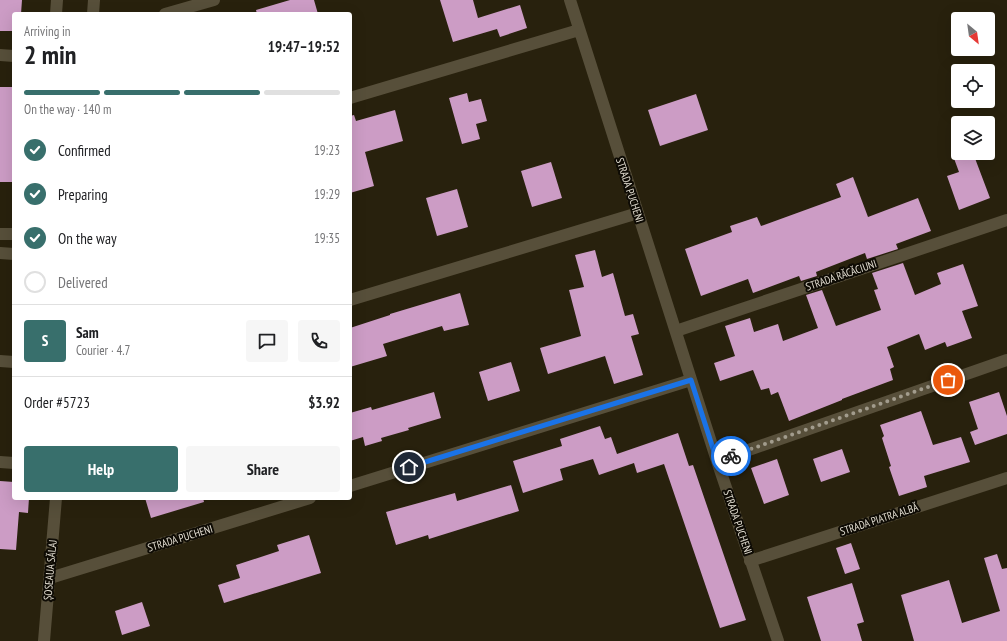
<!DOCTYPE html>
<html lang="en">
<head>
<meta charset="utf-8">
<style>
	:root { --surface:#fff; --page:#f6f6f6; --text:#202124; --muted:#757577; --line:#e0e0e0; --accent:#386f6c }
	body { margin:0; font-family:"PT Sans Narrow",sans-serif; background:var(--page); color:var(--text); height:100vh; display:flex; flex-direction:column; font-size:15px; white-space:nowrap }
	* { box-sizing:border-box; margin:0 }
	p { font-size:13px; color:var(--muted) }
	.icon { flex:none; width:22px; height:22px; fill:none; stroke:currentColor; stroke-width:2; stroke-linecap:round; stroke-linejoin:round }
	.map { position:relative; flex:1; overflow:hidden }
	.drawer { position:absolute; left:12px; top:12px; width:340px; height:488px; display:flex; flex-direction:column; background:var(--surface); border-radius:4px; box-shadow:0 4px 16px #0002 }
	.drawer>* { flex:none }
	.needle { width:26px; rotate:151deg }
	.fabs { position:absolute; left:951px; top:12px; display:grid; gap:8px }
	.fabs a { display:grid; place-items:center; width:44px; height:44px; border-radius:4px; background:var(--surface); box-shadow:0 4px 16px #0002; font-size:20px }
	.pin { position:absolute; display:grid; place-items:center; width:34px; height:34px; color:#fff; margin:-17px; border:2px solid #fff; border-radius:50%; box-shadow:0 1px 4px #0007 }
	.courier { position:absolute; display:grid; place-items:center; width:40px; height:40px; margin:-20px; border:3px solid #1a73e8; border-radius:50%; background:#fff; color:#222; box-shadow:0 1px 5px #0007 }
	.overview em { font-style:normal; font-weight:700 }
	.overview div { display:flex; flex-direction:column-reverse }
	.overview { display:flex; align-items:center; justify-content:space-between; height:68px; padding:0 12px }
	h1 { font-size:26px; font-weight:700; line-height:30px }
	.bar { display:grid; grid-template-columns:repeat(4,1fr); gap:6px 4px; align-content:center; height:48px; padding:0 12px }
	.bar i { height:5px; border-radius:3px; background:var(--line) }
	.bar .selected { background:var(--accent) }
	.bar p { grid-column:span 4 }
	.line { display:flex; align-items:center; gap:10px; padding:0 12px; border-top:1px solid var(--line) }
	.line div { flex:1 }
	.round { display:grid; place-items:center; flex:none; width:42px; height:42px; border-radius:4px; background:var(--page) }
	ol { padding:0 12px; list-style:none }
	li { display:flex; align-items:center; gap:12px; height:44px }
	li p { margin-inline-start:auto }
	li .icon { padding:4px; border-radius:50%; background:var(--accent); color:#fff; stroke-width:4 }
	li:last-child { color:var(--muted) }
	li i { width:22px; height:22px; border:2px solid var(--line); border-radius:50% }
	.action { display:flex; gap:8px; margin-top:auto; padding:8px 12px }
	.action a { flex:1; height:46px; border-radius:4px; background:var(--accent); color:#fff; font-size:16px; font-weight:700; line-height:46px; text-align:center }
	.action a+a { background:var(--page); color:var(--text) }
	.map>svg:first-child { display:block }
	.building { fill:#cc9cc5 }
	.lines { fill:none; stroke-linecap:round; stroke-linejoin:round }
	.minor { stroke:#574f3a; stroke-width:12 }
	.done { stroke:#a29c8d; stroke-width:4; stroke-dasharray:0 7.2 }
	.route { stroke:#1a73e8; stroke-width:5 }
	.labels { text-anchor:middle; stroke-width:4; stroke-linejoin:round; paint-order:stroke }
	.street-label { font-size:11px; fill:#e3ded2; stroke:#0e0b04 }
</style>
</head>
<body>
<div class="map">
<svg width="1007" height="641" viewBox="0 0 1007 641">
	<rect width="100%" height="100%" fill="#28210d"/>
	<path class="building" d="M 0,0 L 22,0 L 21,14 L 14,14 L 14,31 L 0,31 Z
		M 290,0 L 314,0 L 318,14 L 257,14 L 256,10 Z
		M 440,0 L 473,0 L 478,18 L 520,5 L 527,28 L 500,37 L 497,29 L 453,42 Z
		M 0,87 L 14,87 L 14,147 L 12,182 L 0,182 Z
		M 467,93 L 469,102 L 481,99 L 487,121 L 476,124 L 480,139 L 462,144 L 449,98 Z
		M 696,94 L 708,130 L 660,146 L 648,110 Z
		M 395,110 L 403,141 L 365,152 L 374,186 L 350,193 L 350,116 L 354,115 L 356,121 Z
		M 952,153 L 973,153 L 990,198 L 959,210 L 947,176 L 959,172 Z
		M 551,162 L 562,198 L 532,207 L 521,171 Z
		M 853,177 L 868,217 L 918,198 L 931,231 L 896,244 L 898,249 L 867,259 L 865,253 L 816,272 L 817,276 L 801,281 L 799,276 L 753,293 L 748,279 L 701,296 L 685,249 L 732,232 L 730,226 L 757,217 L 761,226 L 841,197 L 836,184 Z
		M 457,189 L 468,227 L 437,236 L 426,198 Z
		M 595,250 L 602,277 L 613,273 L 625,316 L 633,314 L 639,334 L 631,336 L 643,375 L 614,384 L 605,356 L 548,374 L 540,348 L 581,336 L 569,290 L 584,287 L 575,255 Z
		M 903,263 L 915,295 L 941,284 L 937,273 L 963,264 L 978,306 L 962,311 L 972,338 L 947,347 L 945,342 L 925,350 L 919,334 L 887,347 L 894,367 L 890,369 L 893,380 L 842,399 L 842,400 L 789,421 L 778,392 L 771,395 L 769,388 L 761,390 L 753,370 L 720,381 L 714,363 L 735,356 L 725,326 L 750,318 L 754,332 L 778,324 L 783,341 L 818,328 L 806,295 L 822,290 L 836,326 L 881,310 L 874,290 L 878,289 L 872,273 Z
		M 460,293 L 469,325 L 444,331 L 442,326 L 383,344 L 387,356 L 350,367 L 350,328 L 390,315 L 390,314 Z
		M 511,362 L 520,391 L 488,401 L 479,372 Z
		M 434,392 L 441,418 L 408,428 L 409,430 L 381,438 L 382,441 L 365,446 L 363,437 L 350,441 L 350,413 L 371,407 L 372,410 Z
		M 999,392 L 1007,416 L 1007,434 L 975,445 L 970,432 L 978,429 L 969,402 Z
		M 921,411 L 933,445 L 961,437 L 970,462 L 924,476 L 927,487 L 899,496 L 889,467 L 891,466 L 882,438 L 884,436 L 880,425 Z
		M 600,426 L 605,439 L 611,437 L 617,454 L 678,433 L 689,466 L 693,465 L 746,620 L 720,628 L 664,464 L 637,473 L 634,463 L 599,475 L 593,459 L 560,469 L 563,480 L 523,493 L 513,461 L 562,446 L 560,439 Z
		M 842,449 L 850,472 L 821,482 L 813,459 Z
		M 777,459 L 789,495 L 764,504 L 751,468 Z
		M 0,481 L 14,482 L 14,498 L 29,498 L 28,513 L 19,512 L 16,550 L 0,549 Z
		M 511,485 L 519,511 L 429,539 L 428,535 L 396,545 L 386,512 L 455,493 L 457,501 Z
		M 145,498 L 203,498 L 204,502 L 151,518 Z
		M 309,535 L 321,573 L 224,603 L 218,585 L 240,578 L 236,565 L 279,551 L 277,545 Z
		M 851,543 L 860,569 L 845,574 L 836,548 Z
		M 997,554 L 1002,569 L 1007,568 L 1007,641 L 914,641 L 901,595 L 949,580 L 962,623 L 1000,611 L 984,558 Z
		M 852,583 L 864,622 L 857,624 L 862,641 L 821,641 L 807,597 Z
		M 142,602 L 150,626 L 122,635 L 115,611 Z"/>
	<g class="lines">
		<path class="minor" d="M 570,0 L 717,461 L 778,641
			M 56,14 L 57,0
			M 93,14 L 94,0
			M 165,14 L 214,0
			M 0,55 L 14,56
			M 350,98 L 579,30
			M 0,234 L 14,234
			M 0,253 L 14,254
			M 350,300 L 638,213
			M 676,331 L 1007,220
			M 0,361 L 14,362
			M 717,461 L 1007,360
			M 0,462 L 14,463
			M 350,486 L 691,380
			M 750,561 L 1007,478
			M 50,578 L 310,498
			M 44,641 L 56,498"/>
	</g>
	<g class="lines">
		<path class="done" d="M 731,456 L 948,380"/>
		<path class="route" d="M 409,467 L 691,380 L 717,461 L 731,456"/>
	</g>
	<g class="labels">
		<g class="street-label">
			<text transform="translate(630 190) rotate(72)" y="4">STRADA PUCHENI</text>
			<text transform="translate(841 275) rotate(-19)" y="4">STRADA RĂCĂCIUNI</text>
			<text transform="translate(879 519) rotate(-18)" y="4">STRADA PIATRA ALBĂ</text>
			<text transform="translate(738 522) rotate(71)" y="4">STRADA PUCHENI</text>
			<text transform="translate(180 538) rotate(-17)" y="4">STRADA PUCHENI</text>
			<text transform="translate(50 570) rotate(-85)" y="4">ȘOSEAUA SĂLAJ</text>
		</g>
	</g>
</svg>
<div class="fabs">
<a><svg class="needle" viewBox="-14 -14 28 28"><path d="M0-13l5 13h-10z" fill="#e53935"/><path d="M0 13l5-13h-10z" fill="#757577"/></svg></a>
<a><svg class="icon" aria-label="locate" viewBox="0 0 24 24"><circle cx="12" cy="12" r="6"/><path d="M12 2v4M12 18v4M2 12h4M18 12h4"/></svg></a>
<a><svg class="icon" aria-label="layers" viewBox="0 0 24 24"><path d="M12 4l9 5-9 5-9-5zM3 14l9 5 9-5"/></svg></a>
</div>
<div class="pin" style="left:948px;top:380px;background:#ea580c"><svg class="icon" aria-label="bag" viewBox="0 0 24 24"><path d="M5 8h14l-1 12H6zM9 8a3 3 0 0 1 6 0"/></svg></div>
<div class="pin" style="left:409px;top:467px;background:#1f2937"><svg class="icon" aria-label="home" viewBox="0 0 24 24"><path d="M3 11l9-7 9 7M6 9v11h12V9"/></svg></div>
<div class="courier" style="left:731px;top:456px"><svg class="icon" aria-label="bike" viewBox="0 0 24 24"><circle cx="6" cy="16" r="4"/><circle cx="18" cy="16" r="4"/><path d="M6 16l4-8h5l3 8M10 8l3 8H6M13 5h3"/></svg></div>
<section class="drawer">
<div class="overview"><div><h1>2 min</h1><p>Arriving in</p></div><em>19:47–19:52</em></div>
<div class="bar"><i class="selected"></i><i class="selected"></i><i class="selected"></i><i></i><p>On the way · 140 m</p></div>
<ol>
<li><svg class="icon" aria-label="check" viewBox="0 0 24 24"><path d="M5 12l5 5 9-10"/></svg>Confirmed<p>19:23</p></li>
<li><svg class="icon" aria-label="check" viewBox="0 0 24 24"><path d="M5 12l5 5 9-10"/></svg>Preparing<p>19:29</p></li>
<li><svg class="icon" aria-label="check" viewBox="0 0 24 24"><path d="M5 12l5 5 9-10"/></svg>On the way<p>19:35</p></li>
<li><i></i>Delivered</li>
</ol>
<div class="line" style="height:72px"><b class="round" style="background:var(--accent);color:#fff">S</b><div><b>Sam</b><p>Courier · 4.7</p></div><a class="round"><svg class="icon" aria-label="chat" viewBox="0 0 24 24"><path d="M4 5h16v11H9l-5 4z"/></svg></a><a class="round"><svg class="icon" aria-label="phone" viewBox="0 0 24 24"><path d="M5 4h4l2 5-3 2q2 4 5 5l2-3 5 2v4C11 20 4 13 5 4z"/></svg></a></div>
<div class="line" style="height:52px"><div>Order #5723</div><b>$3.92</b></div>
<div class="action"><a>Help</a><a>Share</a></div>
</section>
</div>
</body>
</html>
